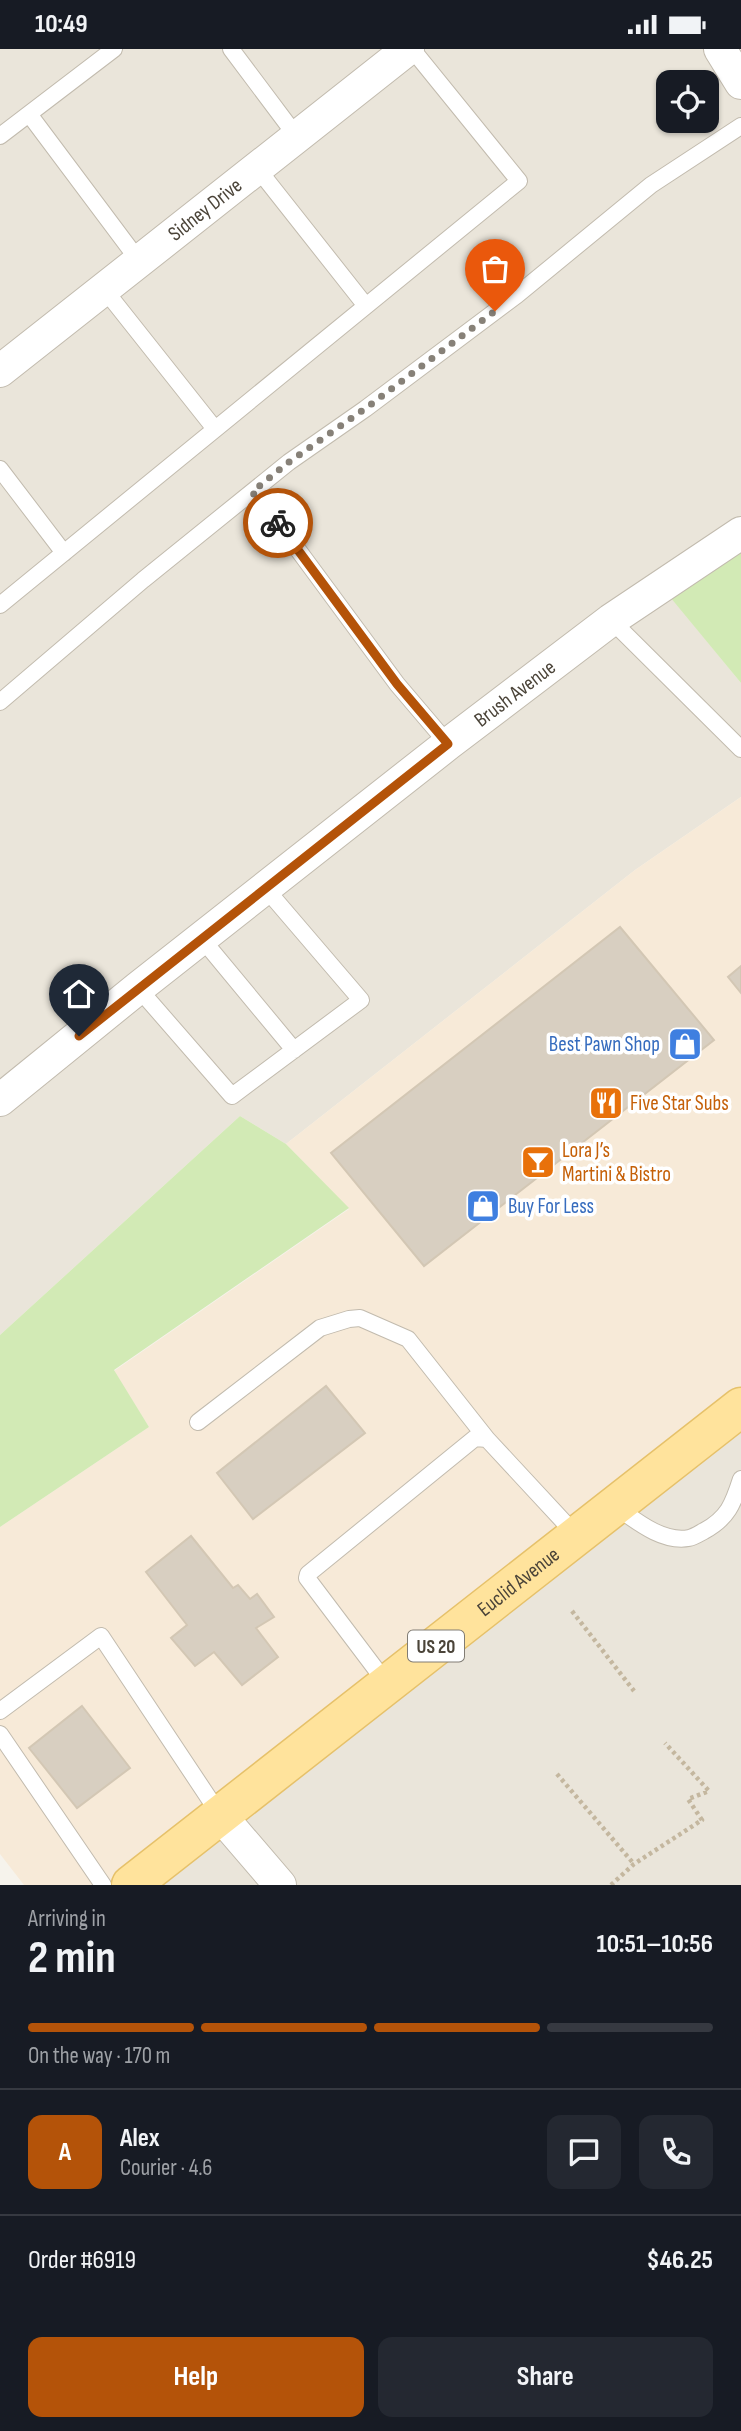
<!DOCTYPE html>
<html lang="en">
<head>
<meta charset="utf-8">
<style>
	:root { --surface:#171b24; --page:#242831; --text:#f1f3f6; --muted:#9ea1a6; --line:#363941; --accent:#b45309 }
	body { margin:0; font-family:"Sofia Sans Condensed",sans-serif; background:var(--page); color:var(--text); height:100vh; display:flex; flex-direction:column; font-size:26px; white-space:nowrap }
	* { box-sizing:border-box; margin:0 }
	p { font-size:23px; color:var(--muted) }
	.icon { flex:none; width:38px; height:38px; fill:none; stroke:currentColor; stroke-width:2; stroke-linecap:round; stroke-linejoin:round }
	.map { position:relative; height:1836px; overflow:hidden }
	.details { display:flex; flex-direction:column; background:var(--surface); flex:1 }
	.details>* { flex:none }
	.controls { position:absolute; left:656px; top:21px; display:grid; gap:14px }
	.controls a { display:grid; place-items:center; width:63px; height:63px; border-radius:14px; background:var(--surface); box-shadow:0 2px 5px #0004; font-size:35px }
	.pin { position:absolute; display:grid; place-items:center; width:60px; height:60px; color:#fff; margin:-72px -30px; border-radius:50% 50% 50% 0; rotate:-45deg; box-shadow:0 0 7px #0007 }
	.pin .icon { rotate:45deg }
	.courier { position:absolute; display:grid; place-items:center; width:70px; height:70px; margin:-35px; border:5px solid #b45309; border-radius:50%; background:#fff; color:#222; box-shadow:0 2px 9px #0007 }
	.overview em { font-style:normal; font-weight:700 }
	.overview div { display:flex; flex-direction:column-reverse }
	.overview { display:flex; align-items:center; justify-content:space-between; height:119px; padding:0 28px }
	h1 { font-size:46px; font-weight:700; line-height:52px }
	.bar { display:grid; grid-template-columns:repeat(4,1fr); gap:10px 7px; align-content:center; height:84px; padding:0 28px }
	.bar i { height:9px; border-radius:5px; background:var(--line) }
	.bar .active { background:var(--accent) }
	.bar p { grid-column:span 4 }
	.line { display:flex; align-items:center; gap:18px; padding:0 28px; border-top:2px solid var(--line) }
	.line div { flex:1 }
	.round { display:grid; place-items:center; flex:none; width:74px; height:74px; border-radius:14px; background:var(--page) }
	.cta { display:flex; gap:14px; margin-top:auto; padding:14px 28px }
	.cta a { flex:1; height:80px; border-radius:14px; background:var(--accent); color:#fff; font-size:28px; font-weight:700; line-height:80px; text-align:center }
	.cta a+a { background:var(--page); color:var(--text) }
	.status { display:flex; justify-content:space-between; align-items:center; height:49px; padding:0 35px; background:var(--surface); direction:ltr }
	.status svg { height:19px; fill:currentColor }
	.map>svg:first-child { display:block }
	.residential { fill:#eae5da; fill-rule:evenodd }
	.commercial { fill:#f7ead8 }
	.green { fill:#d2eab5 }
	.building { fill:#d8cfc1; stroke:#d3c7b4; stroke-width:2 }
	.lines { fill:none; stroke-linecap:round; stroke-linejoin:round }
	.lane-casing { stroke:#c2bbae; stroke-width:18 }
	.street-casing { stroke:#c2bbae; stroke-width:34 }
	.primary-casing { stroke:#e6c16a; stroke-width:41 }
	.path { stroke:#c4b79f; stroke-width:4.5; stroke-dasharray:3.5 3.5; stroke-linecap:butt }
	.lane { stroke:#fff; stroke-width:16 }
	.street { stroke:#fff; stroke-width:32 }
	.primary { stroke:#ffe39c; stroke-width:38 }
	.done { stroke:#878178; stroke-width:7; stroke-dasharray:0 12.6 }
	.route { stroke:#b45309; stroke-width:9 }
	.labels { text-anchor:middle; stroke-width:7; stroke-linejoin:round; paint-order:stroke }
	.shield { fill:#fff; stroke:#817c74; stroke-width:2 }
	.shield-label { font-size:19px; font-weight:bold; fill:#4b4439 }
	.street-label { font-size:21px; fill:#4b4439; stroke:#fff }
	.shop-label { font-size:21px; fill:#366cbe; stroke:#fff; text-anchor:end }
	.food-label { font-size:21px; fill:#c56008; stroke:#fff; text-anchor:start }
</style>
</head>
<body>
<div class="status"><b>10:49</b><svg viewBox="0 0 49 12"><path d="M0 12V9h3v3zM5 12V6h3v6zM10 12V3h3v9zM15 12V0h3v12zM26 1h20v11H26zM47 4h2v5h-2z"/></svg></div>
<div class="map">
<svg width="741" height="1836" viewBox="0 0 741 1836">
	<rect width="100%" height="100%" fill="#f6f3ec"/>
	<path class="residential" d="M 0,0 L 720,0 L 741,34 L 741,484 L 662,537 L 741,634 L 741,748 L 635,821 L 286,1095 L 240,1067 L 0,1286 ZM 668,33 L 707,33 L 707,72 L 668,72 Z
		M 741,1358 L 741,1836 L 131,1836 Z"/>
	<path class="commercial" d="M 741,748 L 741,1358 L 131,1836 L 24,1836 L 0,1805 L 0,1478 L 149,1378 L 114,1322 L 349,1160 L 286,1095 L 635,821 Z"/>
	<path class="green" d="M 741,484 L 741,634 L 661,537 Z
		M 240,1067 L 286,1095 L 349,1159 L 114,1321 L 149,1378 L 0,1478 L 0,1286 Z"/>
	<path class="building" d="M 620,878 L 714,991 L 424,1217 L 331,1104 Z
		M 741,917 L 741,944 L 728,928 Z
		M 326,1337 L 365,1384 L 253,1470 L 217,1424 Z
		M 191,1487 L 233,1539 L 238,1536 L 250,1550 L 257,1545 L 274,1568 L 256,1579 L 278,1608 L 242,1636 L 214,1603 L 195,1617 L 171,1589 L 187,1576 L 146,1523 Z
		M 82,1657 L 130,1719 L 77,1759 L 29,1699 Z"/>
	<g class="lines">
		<g class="lane-casing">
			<path id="lane" d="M 231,0 L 297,88
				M 29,65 L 139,212
				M 0,87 L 114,0
				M 257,119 L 366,257
				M 104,240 L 215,380
				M 0,420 L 64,504
				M 252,443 L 276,471 L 397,635 L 448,695
				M 0,556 L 519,132 L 412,0
				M 611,571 L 741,700
				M 0,653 L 143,531 L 289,413 L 365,360 L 517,246 L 651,136 L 741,77
				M 202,890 L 294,1001
				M 138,939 L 232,1047 L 361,951 L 266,840
				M 198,1373 L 320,1279 L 349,1270 L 360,1269 L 408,1290 L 487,1390
				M 615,1457 C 635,1471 662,1494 689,1489 C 694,1488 700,1484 704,1482 C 728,1469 733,1455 741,1430
				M 387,1635 L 307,1529 L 308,1525 L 475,1389 L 487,1390 L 577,1487
				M 0,1662 L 101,1587 L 220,1766
				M 0,1685 L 103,1836"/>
		</g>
		<g class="street-casing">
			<g id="street">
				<path d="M 720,0 L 741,34"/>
				<path id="s1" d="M 0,322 L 408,0"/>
				<path id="s2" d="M 0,1051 L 138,939 L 448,695 L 611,571 L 741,484"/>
				<path d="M 220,1766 L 280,1836"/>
			</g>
		</g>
		<g class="primary-casing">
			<g id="primary">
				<path id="s3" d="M 131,1836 L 741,1358"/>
			</g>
		</g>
		<path class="path" d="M 572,1562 L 634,1642
			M 557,1725 L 634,1815
			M 611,1836 L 634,1815 L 702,1771 L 688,1750 L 709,1742 L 665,1694"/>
		<use href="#lane" class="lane"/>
		<use href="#street" class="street"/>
		<use href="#primary" class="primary"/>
	</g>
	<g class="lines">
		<path class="done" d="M 278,474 L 252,443 L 289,413 L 366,359 L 495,262"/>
		<path class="route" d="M 79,987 L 448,695 L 397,635 L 278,474"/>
	</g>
	<defs>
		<g id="shop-square" transform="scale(1.75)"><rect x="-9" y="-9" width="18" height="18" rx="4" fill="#3f7fe0" stroke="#fff"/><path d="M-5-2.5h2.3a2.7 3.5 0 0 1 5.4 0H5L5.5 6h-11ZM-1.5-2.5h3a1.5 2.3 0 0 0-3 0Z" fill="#fff"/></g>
		<g id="restaurant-square" transform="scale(1.75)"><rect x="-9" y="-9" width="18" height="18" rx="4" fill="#e8710a" stroke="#fff"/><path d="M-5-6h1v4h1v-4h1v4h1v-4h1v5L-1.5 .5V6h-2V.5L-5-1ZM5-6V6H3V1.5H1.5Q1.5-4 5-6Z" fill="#fff"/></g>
		<g id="bar-square" transform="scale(1.75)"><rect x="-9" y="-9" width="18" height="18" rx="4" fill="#e8710a" stroke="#fff"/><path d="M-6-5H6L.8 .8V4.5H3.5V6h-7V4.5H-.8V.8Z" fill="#fff"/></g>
	</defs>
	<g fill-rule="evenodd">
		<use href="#shop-square" x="685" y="995"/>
		<use href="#restaurant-square" x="606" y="1054"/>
		<use href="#bar-square" x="538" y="1113"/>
		<use href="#shop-square" x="483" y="1157"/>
	</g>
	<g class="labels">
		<rect class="shield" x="408" y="1581.5" width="56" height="31" rx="5"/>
		<g class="shield-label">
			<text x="436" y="1604">US 20</text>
		</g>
		<g class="street-label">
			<text dy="7" stroke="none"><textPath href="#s1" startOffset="261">Sidney Drive</textPath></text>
			<text dy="7" stroke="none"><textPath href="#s2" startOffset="656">Brush Avenue</textPath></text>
			<text dy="7" stroke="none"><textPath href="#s3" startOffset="492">Euclid Avenue</textPath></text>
		</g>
		<g class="shop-label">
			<text x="660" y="1002">Best Pawn Shop</text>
			<text x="508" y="1164" text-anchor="start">Buy For Less</text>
		</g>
		<g class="food-label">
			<text x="630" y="1061">Five Star Subs</text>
			<text x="562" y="1108">Lora J’s<tspan x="562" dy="24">Martini &amp; Bistro</tspan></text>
		</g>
	</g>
</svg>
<div class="controls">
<a><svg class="icon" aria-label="locate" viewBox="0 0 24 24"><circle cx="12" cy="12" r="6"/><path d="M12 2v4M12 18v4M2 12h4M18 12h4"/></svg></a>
</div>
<div class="pin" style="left:495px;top:262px;background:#ea580c"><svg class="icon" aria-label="bag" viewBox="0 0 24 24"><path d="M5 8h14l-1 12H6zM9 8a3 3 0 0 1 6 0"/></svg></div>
<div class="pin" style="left:79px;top:987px;background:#1f2937"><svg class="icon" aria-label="home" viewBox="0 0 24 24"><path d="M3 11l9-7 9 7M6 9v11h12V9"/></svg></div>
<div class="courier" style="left:278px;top:474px"><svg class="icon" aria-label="bike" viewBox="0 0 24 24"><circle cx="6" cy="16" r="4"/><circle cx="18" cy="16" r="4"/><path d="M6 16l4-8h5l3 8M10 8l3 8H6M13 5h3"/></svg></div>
</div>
<section class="details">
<div class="overview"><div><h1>2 min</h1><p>Arriving in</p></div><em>10:51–10:56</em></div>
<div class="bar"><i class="active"></i><i class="active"></i><i class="active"></i><i></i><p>On the way · 170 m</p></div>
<div class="line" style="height:126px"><b class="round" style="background:var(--accent);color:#fff">A</b><div><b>Alex</b><p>Courier · 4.6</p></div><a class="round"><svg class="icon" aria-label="chat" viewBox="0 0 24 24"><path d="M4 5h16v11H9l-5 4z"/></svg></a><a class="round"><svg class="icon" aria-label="phone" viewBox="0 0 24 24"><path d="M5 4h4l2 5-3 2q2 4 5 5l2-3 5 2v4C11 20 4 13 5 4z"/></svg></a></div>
<div class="line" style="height:91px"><div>Order #6919</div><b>$46.25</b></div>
<div class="cta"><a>Help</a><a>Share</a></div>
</section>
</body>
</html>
